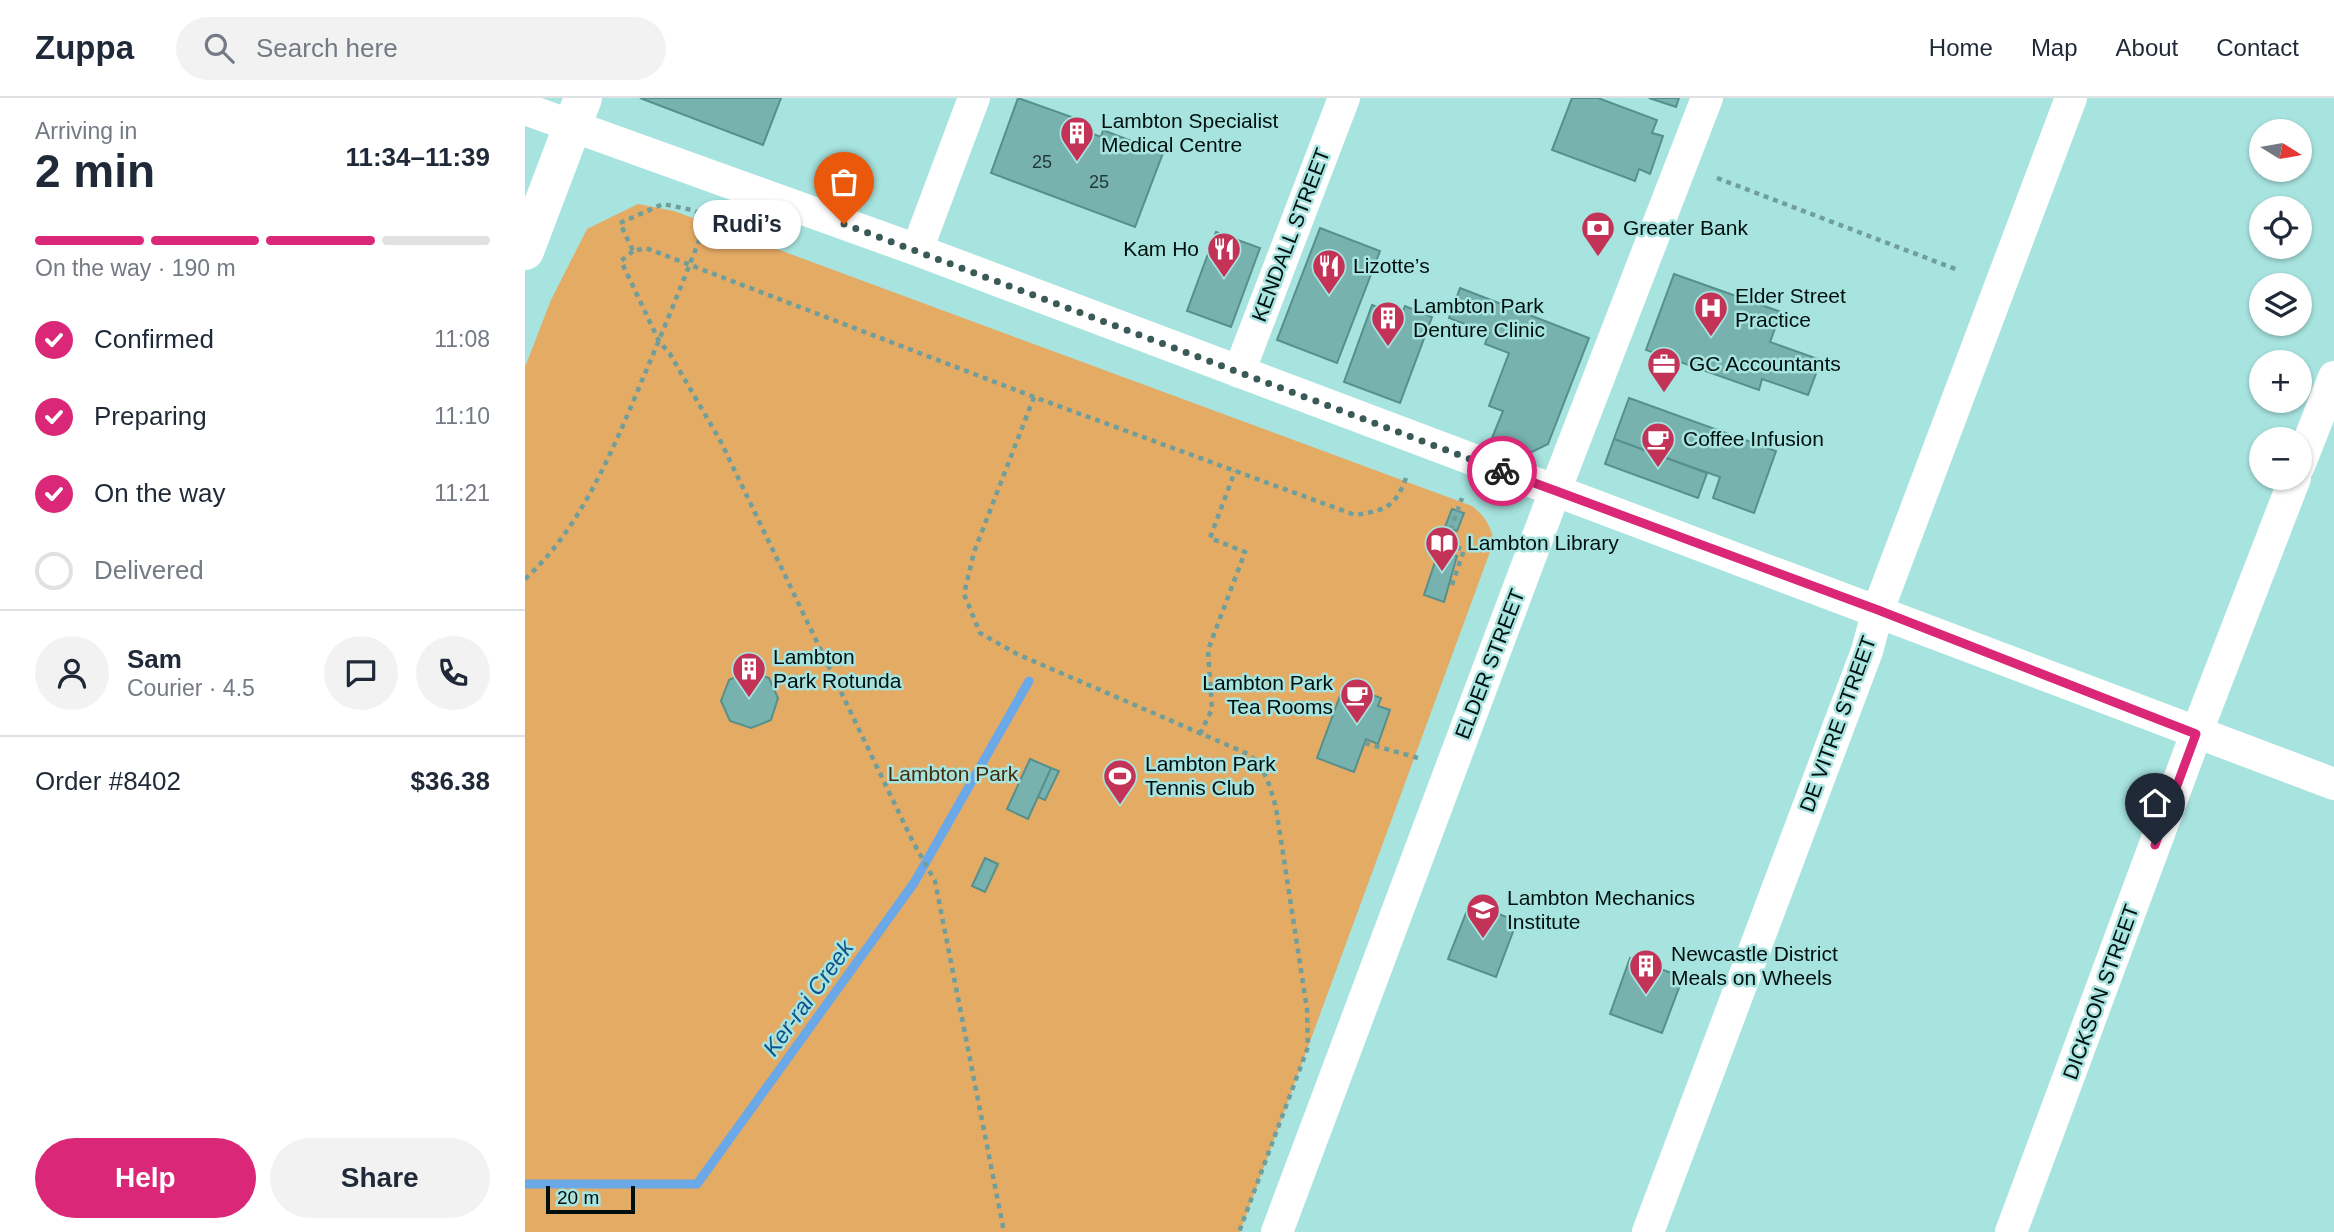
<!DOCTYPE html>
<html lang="en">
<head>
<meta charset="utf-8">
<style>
	:root { --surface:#fff; --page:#f2f2f3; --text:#1f2937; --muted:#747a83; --line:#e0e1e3; --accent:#db2777 }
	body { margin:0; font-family:Helvetica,sans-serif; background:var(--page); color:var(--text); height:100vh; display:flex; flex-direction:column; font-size:26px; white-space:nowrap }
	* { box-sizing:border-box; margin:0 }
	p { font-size:23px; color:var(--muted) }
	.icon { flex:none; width:38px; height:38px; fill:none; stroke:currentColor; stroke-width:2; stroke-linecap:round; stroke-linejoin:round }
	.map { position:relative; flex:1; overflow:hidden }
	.drawer { display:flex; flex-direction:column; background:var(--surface); width:525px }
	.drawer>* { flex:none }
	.needle { width:46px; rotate:101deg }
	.tools { position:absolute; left:1724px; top:21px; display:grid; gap:14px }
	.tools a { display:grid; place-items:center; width:63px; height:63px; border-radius:50%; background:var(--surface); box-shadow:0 2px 5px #0004; font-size:35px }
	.scale { position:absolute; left:21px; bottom:18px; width:89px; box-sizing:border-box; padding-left:7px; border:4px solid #00100f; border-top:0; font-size:19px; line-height:24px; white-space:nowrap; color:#00100f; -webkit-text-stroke:5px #a7e3df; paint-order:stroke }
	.pin { position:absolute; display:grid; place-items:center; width:60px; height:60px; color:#fff; margin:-72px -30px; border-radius:50% 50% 50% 0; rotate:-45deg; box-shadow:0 0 7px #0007 }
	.pin .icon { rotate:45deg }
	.courier { position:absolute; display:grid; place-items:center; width:70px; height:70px; margin:-35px; border:5px solid #db2777; border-radius:50%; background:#fff; color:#222; box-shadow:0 2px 9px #0007 }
	.bubble { position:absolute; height:49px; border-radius:24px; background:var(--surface); box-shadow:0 2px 5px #0004; font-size:23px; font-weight:700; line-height:49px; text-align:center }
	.overview em { font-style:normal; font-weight:700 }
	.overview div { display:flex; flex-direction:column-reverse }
	.overview { display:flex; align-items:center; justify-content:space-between; height:119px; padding:0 35px }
	h1 { font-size:46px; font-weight:700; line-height:52px }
	.bar { display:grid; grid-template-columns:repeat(4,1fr); gap:10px 7px; align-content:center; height:84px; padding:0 35px }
	.bar i { height:9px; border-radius:5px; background:var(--line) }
	.bar .selected { background:var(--accent) }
	.bar p { grid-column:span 4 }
	.line { display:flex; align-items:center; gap:18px; padding:0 35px; border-top:2px solid var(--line) }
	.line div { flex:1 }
	.round { display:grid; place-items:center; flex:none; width:74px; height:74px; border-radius:37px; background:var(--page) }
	ol { padding:0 35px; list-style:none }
	li { display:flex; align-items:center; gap:21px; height:77px }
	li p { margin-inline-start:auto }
	li .icon { padding:7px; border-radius:50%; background:var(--accent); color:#fff; stroke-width:4 }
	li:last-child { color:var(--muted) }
	li i { width:38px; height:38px; border:4px solid var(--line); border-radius:50% }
	.action { display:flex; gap:14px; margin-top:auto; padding:14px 35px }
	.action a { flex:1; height:80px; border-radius:42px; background:var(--accent); color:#fff; font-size:28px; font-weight:700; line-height:80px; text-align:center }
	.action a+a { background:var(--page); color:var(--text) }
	header { display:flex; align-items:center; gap:42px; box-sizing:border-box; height:98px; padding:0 35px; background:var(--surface); border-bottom:2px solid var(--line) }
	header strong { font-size:33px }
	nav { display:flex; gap:38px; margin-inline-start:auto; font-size:24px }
	.search { width:490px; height:63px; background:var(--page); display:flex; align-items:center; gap:18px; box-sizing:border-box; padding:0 24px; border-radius:38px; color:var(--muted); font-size:26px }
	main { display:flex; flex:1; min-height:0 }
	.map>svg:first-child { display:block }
	.green { fill:#e4ab65 }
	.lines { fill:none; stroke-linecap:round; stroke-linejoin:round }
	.stream { stroke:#6aa8e8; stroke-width:9 }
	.building { fill:#77b2ae; stroke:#56908d; stroke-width:2 }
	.path { stroke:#709e9b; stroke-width:4.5; stroke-dasharray:5 5; stroke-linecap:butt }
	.street { stroke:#fff; stroke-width:32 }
	.secondary { stroke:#fff; stroke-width:38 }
	.done { stroke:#3a5a58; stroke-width:7; stroke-dasharray:0 12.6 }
	.route { stroke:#db2777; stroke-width:9 }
	.labels { text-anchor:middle; stroke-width:5; stroke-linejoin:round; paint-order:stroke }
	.number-label { font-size:18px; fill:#1e3837 }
	.poi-label { font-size:21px; fill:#00100f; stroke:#a7e3df; text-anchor:start }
	.street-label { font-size:21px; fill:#00100f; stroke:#a7e3df }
	.park-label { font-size:21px; fill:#452d0c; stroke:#a7e3df }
	.water-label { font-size:23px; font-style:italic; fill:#10528d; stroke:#a7e3df }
</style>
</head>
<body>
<header>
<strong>Zuppa</strong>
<div class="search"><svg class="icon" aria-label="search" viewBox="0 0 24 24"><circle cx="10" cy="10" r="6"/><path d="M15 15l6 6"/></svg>Search here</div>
<nav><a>Home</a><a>Map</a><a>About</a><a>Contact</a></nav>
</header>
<main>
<section class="drawer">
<div class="overview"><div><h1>2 min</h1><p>Arriving in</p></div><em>11:34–11:39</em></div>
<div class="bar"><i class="selected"></i><i class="selected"></i><i class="selected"></i><i></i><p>On the way · 190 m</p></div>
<ol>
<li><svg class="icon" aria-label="check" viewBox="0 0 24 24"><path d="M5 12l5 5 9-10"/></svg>Confirmed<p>11:08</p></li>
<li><svg class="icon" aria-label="check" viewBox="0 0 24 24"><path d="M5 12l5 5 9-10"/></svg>Preparing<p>11:10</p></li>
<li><svg class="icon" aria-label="check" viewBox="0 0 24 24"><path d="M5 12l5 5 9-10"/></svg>On the way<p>11:21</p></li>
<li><i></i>Delivered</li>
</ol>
<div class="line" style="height:126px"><a class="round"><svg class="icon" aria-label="person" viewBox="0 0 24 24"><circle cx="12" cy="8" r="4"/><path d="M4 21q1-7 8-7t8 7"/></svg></a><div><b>Sam</b><p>Courier · 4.5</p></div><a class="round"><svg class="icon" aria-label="chat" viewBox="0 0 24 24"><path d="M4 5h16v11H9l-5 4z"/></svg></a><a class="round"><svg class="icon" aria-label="phone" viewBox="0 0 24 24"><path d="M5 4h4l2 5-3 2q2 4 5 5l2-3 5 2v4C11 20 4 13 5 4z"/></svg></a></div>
<div class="line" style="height:91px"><div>Order #8402</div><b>$36.38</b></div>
<div class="action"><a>Help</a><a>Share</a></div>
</section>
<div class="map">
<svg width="1809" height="1134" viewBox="0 0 1809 1134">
	<rect width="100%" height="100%" fill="#a7e3df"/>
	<path class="green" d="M 113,106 L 149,113 L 947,408 C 960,418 965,427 969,443 L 715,1134 L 0,1134 L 0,269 L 26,202 L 62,131 Z"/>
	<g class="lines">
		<path class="stream" d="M 0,1086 L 172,1086 L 389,785 L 504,583"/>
	</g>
	<path class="building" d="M 115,0 L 256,0 L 238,47 Z
		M 493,0 L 558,23 L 555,31 L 576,39 L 578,32 L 638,55 L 610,129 L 466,75 Z
		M 1047,0 L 1073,0 L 1132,22 L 1127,35 L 1138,38 L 1125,76 L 1114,71 L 1110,83 L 1027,52 Z
		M 1124,0 L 1154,0 L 1151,9 Z
		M 795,130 L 855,153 L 812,265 L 752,242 Z
		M 691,134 L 735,150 L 706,229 L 662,213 Z
		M 1149,176 L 1256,214 L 1245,244 L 1296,262 L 1283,297 L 1237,281 L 1234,292 L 1121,252 Z
		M 935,190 L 1064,240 L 1023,346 L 1005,355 L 967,340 L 978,313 L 964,308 L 984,255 L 960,246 L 964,235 L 924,220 Z
		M 847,207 L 876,218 L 880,208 L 907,219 L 875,305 L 819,284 Z
		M 1104,300 L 1251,353 L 1229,415 L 1188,400 L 1195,379 L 1089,341 Z
		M 1089,341 L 1182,375 L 1173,400 L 1080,366 Z
		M 927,411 L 939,415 L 932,433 L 920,429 Z
		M 914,452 L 932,458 L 919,504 L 899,497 Z
		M 223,573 L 244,580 L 253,600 L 246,622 L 226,630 L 205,623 L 196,603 L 204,582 Z
		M 819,587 L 856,600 L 853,608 L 865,612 L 853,646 L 841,641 L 829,674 L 792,660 Z
		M 505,661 L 526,670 L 503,721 L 482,711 Z
		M 526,670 L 534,673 L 520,702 L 513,699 Z
		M 460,760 L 473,766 L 460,794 L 447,788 Z
		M 945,805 L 992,823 L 971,879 L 923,861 Z
		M 1105,860 L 1158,879 L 1137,935 L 1085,916 Z"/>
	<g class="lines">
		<path class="path" d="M 1192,80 L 1433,172
			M 184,119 L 167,112 L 138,106 L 95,125 L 108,153 L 121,150 L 509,299 L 830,417 C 860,412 870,410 881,380
			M 108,153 L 96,163 L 134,243 L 145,256 L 196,344 L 388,744 L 410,783 L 479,1134
			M 509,299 L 449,454 L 439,496 L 455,535 L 492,556 L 723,656 C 741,670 745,689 751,710 L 782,911 L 783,949 L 714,1134
			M 0,481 C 58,429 91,344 121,273 C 144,219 166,164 187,109
			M 927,487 L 939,452 L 921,445 L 937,400
			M 675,636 L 687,611 L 683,552 L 720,454 L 685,440 L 710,373
			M 840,645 L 893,660"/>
		<path class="street" d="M 0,11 L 392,152 L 1809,686
			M 392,152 L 449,0
			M 714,274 L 819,0
			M 1774,368 L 1809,279
			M 752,1134 L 1030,393 L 1182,0
			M 1123,1134 L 1342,553 L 1353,512 L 1546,0
			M 1486,1134 L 1671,636 L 1770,380"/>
		<path class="secondary" d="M 0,153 L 58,0"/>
	</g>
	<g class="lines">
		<path class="done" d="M 319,126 L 977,373"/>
		<path class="route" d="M 977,373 L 1353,512 L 1671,636 L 1630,747"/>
	</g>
	<defs>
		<g id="building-pin" transform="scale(1.75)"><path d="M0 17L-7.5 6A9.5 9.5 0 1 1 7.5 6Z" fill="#c33357" stroke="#a7e3df"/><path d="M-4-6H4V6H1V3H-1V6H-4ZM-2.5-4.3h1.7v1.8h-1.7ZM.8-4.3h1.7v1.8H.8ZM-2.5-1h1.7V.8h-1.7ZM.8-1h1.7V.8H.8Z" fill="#fff"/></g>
		<g id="bank-pin" transform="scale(1.75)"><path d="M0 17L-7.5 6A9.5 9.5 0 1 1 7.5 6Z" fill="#c33357" stroke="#a7e3df"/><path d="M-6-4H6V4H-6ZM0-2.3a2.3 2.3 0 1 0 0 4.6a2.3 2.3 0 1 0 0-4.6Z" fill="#fff"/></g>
		<g id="restaurant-pin" transform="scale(1.75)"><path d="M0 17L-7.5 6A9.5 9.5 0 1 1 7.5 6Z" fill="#c33357" stroke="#a7e3df"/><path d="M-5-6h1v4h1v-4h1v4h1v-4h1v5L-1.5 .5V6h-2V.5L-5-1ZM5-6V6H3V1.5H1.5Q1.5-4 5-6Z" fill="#fff"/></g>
		<g id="hospital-pin" transform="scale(1.75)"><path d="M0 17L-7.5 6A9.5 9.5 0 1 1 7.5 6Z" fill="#c33357" stroke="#a7e3df"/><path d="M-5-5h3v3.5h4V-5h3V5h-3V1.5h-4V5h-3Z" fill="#fff"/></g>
		<g id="office-pin" transform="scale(1.75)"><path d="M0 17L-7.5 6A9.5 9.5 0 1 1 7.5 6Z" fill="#c33357" stroke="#a7e3df"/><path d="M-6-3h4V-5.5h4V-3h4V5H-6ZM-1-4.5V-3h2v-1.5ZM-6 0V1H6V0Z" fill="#fff"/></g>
		<g id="cafe-pin" transform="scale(1.75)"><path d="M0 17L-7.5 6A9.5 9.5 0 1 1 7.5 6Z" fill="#c33357" stroke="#a7e3df"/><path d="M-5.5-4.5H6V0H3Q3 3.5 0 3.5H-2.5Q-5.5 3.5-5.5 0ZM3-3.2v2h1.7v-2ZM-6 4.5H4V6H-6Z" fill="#fff"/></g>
		<g id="library-pin" transform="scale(1.75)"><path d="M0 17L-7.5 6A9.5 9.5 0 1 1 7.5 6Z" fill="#c33357" stroke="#a7e3df"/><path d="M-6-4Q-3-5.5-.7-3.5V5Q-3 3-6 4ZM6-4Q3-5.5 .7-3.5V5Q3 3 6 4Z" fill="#fff"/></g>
		<g id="stadium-pin" transform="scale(1.75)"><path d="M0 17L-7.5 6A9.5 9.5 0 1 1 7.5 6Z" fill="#c33357" stroke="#a7e3df"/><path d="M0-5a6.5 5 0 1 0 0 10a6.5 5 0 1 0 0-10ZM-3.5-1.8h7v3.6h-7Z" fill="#fff"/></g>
		<g id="school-pin" transform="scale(1.75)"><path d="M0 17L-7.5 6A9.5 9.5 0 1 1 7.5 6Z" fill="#c33357" stroke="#a7e3df"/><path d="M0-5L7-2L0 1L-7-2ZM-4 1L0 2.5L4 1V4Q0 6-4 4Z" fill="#fff"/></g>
	</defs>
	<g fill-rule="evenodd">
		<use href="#building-pin" x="552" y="35"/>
		<use href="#bank-pin" x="1073" y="130"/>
		<use href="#restaurant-pin" x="699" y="151"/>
		<use href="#restaurant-pin" x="804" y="168"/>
		<use href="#hospital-pin" x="1186" y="210"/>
		<use href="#building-pin" x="863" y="220"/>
		<use href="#office-pin" x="1139" y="266"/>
		<use href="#cafe-pin" x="1133" y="341"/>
		<use href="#library-pin" x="917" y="445"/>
		<use href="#building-pin" x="224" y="571"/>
		<use href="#cafe-pin" x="832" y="597"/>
		<use href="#stadium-pin" x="595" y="678"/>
		<use href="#school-pin" x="958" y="812"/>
		<use href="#building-pin" x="1121" y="868"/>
	</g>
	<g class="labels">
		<g class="number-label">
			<text x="517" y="70">25</text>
			<text x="574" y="90">25</text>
		</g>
		<g class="poi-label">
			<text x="576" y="30">Lambton Specialist<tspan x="576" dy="24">Medical Centre</tspan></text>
			<text x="1098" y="137">Greater Bank</text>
			<text x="674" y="158" text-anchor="end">Kam Ho</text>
			<text x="828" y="175">Lizotte’s</text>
			<text x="1210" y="205">Elder Street<tspan x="1210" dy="24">Practice</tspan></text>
			<text x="888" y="215">Lambton Park<tspan x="888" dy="24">Denture Clinic</tspan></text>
			<text x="1164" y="273">GC Accountants</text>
			<text x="1158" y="348">Coffee Infusion</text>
			<text x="942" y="452">Lambton Library</text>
			<text x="248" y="566">Lambton<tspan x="248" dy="24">Park Rotunda</tspan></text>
			<text x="808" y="592" text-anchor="end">Lambton Park<tspan x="808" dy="24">Tea Rooms</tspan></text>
			<text x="620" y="673">Lambton Park<tspan x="620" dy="24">Tennis Club</tspan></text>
			<text x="982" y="807">Lambton Mechanics<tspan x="982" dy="24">Institute</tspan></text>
			<text x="1146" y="863">Newcastle District<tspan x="1146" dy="24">Meals on Wheels</tspan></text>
		</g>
		<g class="street-label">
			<text transform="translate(766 137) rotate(-69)" y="7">KENDALL STREET</text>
			<text transform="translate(965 566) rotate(-69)" y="7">ELDER STREET</text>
			<text transform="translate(1313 626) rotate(-70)" y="7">DE VITRE STREET</text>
			<text transform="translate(1576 894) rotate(-70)" y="7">DICKSON STREET</text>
		</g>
		<g class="park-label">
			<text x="428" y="683">Lambton Park</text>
		</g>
		<g class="water-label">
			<text transform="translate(283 900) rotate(-54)" y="8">Ker-rai Creek</text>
		</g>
	</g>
</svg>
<div class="tools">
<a><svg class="needle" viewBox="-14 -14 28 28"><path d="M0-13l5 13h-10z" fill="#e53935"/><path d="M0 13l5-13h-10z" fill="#747a83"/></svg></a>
<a><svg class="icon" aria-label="locate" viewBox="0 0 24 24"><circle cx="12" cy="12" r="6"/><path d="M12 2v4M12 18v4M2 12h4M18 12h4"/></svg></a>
<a><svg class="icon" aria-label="layers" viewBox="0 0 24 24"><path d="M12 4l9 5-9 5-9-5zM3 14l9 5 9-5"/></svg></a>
<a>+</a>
<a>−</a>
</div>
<div class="scale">20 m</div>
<div class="pin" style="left:319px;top:126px;background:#ea580c"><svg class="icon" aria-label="bag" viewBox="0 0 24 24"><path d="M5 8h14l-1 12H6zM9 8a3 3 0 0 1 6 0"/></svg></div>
<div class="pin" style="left:1630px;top:747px;background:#1f2937"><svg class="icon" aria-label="home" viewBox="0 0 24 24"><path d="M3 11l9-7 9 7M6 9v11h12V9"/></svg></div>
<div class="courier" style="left:977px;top:373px"><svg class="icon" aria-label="bike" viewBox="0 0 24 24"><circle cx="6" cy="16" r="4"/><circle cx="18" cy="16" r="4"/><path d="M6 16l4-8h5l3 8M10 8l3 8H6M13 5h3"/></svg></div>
<div class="bubble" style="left:168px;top:102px;width:108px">Rudi’s</div>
</div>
</main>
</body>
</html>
